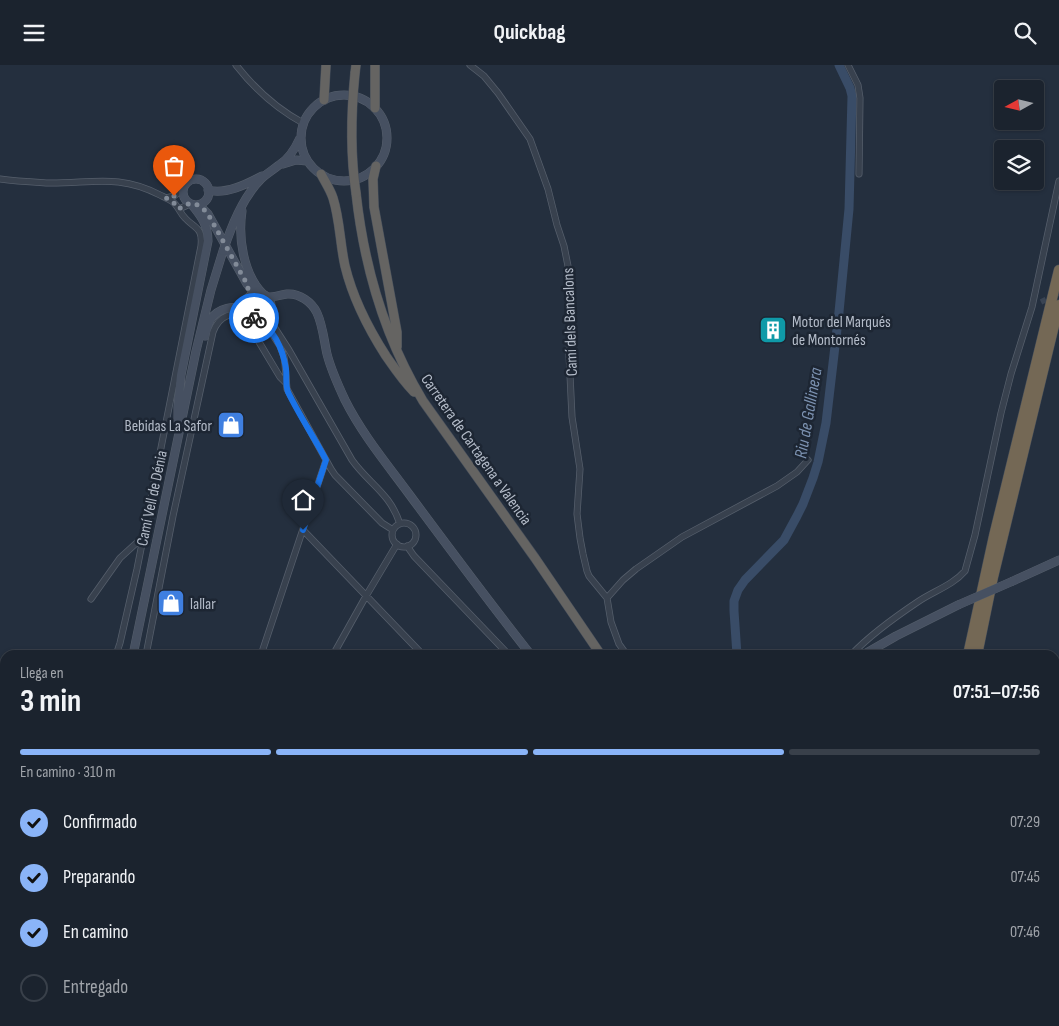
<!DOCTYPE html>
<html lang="es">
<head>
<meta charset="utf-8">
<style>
	:root { --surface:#1b232e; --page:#242b36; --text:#f1f3f6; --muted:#a0a4aa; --line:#39404a; --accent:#8ab4f8 }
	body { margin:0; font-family:"Sofia Sans Condensed",sans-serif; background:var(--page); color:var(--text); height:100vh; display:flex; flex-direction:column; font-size:19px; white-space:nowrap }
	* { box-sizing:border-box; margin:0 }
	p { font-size:16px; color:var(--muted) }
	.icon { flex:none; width:28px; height:28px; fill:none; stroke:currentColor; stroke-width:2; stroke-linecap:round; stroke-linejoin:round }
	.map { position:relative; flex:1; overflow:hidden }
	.details { position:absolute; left:0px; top:585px; width:1060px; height:376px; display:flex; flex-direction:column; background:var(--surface); border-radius:15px 15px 0 0; box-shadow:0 1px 4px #0004,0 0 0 1px var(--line) }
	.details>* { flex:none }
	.needle { width:32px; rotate:262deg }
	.fabs { position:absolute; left:994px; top:15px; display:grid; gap:10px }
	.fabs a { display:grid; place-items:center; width:50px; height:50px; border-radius:5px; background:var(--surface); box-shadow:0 1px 4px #0004,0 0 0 1px var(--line); font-size:25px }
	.pin { position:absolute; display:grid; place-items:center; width:42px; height:42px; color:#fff; margin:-51px -21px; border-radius:50% 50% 50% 0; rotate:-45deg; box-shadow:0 0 5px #0007 }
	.pin .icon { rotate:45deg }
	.courier { position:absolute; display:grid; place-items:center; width:50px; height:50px; margin:-25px; border:4px solid #1a73e8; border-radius:50%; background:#fff; color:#222; box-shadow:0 1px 6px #0007 }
	.head em { font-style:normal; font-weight:700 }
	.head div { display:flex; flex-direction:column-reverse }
	.head { display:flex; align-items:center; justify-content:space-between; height:85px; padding:0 20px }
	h1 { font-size:32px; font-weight:700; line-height:38px }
	.bar { display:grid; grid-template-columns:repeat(4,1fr); gap:8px 5px; align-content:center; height:60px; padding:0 20px }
	.bar i { height:6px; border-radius:4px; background:var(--line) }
	.bar .active { background:var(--accent) }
	.bar p { grid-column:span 4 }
	ol { padding:0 20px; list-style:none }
	li { display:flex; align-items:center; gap:15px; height:55px }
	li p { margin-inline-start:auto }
	li .icon { padding:5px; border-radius:50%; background:var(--accent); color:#111; stroke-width:4 }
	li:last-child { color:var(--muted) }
	li i { width:28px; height:28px; border:2px solid var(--line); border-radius:50% }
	header { display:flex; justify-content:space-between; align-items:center; height:65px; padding:0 20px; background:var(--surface); font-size:22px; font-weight:700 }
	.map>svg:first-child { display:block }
	.green { fill:#263c3f }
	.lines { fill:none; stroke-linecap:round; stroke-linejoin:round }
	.stream { stroke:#394c67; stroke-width:1 }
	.river { stroke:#394c67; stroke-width:9 }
	.minor-tunnel { stroke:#3a4453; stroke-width:5.5; stroke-dasharray:5.5 3; stroke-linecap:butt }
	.minor-casing { stroke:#565f6c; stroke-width:7 }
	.secondary-casing { stroke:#565f6c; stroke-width:9 }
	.trunk-casing { stroke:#434c59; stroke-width:10 }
	.motorway-casing { stroke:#434c59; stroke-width:11 }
	.minor { stroke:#38414e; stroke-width:5.5 }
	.secondary { stroke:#465061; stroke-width:8 }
	.trunk { stroke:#656462; stroke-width:9 }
	.motorway { stroke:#746855; stroke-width:10 }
	.secondary-bridge-casing { stroke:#565f6c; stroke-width:9; stroke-linecap:butt }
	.trunk-bridge-casing { stroke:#434c59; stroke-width:10; stroke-linecap:butt }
	.secondary-bridge { stroke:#465061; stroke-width:8 }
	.trunk-bridge { stroke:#656462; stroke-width:9 }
	.done { stroke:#828b98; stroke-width:5; stroke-dasharray:0 9 }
	.route { stroke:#1a73e8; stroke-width:6 }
	.labels { text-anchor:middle; stroke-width:5; stroke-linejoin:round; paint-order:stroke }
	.poi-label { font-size:16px; fill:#b4bcc9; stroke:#1d2633; text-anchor:start }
	.street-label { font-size:16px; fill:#b4bcc9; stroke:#1d2633 }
	.water-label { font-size:18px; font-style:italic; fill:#7c92b1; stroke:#1d2633 }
</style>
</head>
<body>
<header><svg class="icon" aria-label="menu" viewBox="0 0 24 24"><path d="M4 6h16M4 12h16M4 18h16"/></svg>Quickbag<svg class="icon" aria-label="search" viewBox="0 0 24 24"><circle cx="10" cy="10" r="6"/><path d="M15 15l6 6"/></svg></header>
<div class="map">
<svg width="1059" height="961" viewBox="0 0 1059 961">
	<rect width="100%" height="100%" fill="#242f3e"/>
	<path class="green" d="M 145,956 L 247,956 L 242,961 L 150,961 Z"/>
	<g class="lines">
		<path class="stream" d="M 0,935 L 1,950 L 0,954"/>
		<path class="river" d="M 737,590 L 734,546 L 734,536 L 738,525 L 745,515 L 784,475 L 797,451 L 803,439 L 813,413 L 818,397 L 826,358 L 839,247 L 849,144 L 852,31 L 850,23 L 839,0
			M 1055,804 L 1059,807"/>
		<path class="minor-tunnel" d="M 1041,237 L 1059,228"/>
		<g class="minor-casing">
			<path id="minor" d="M 236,0 C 254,23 277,44 303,58
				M 470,0 L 484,11 L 498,28 L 530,74 L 548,124 L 557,160 L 564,181 L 568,201 L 570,220 L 571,245 L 569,289 L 572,352 L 580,404 L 577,449 L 580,473 L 583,489 L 587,506 L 589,511 L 607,533 L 611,557 L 619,579 L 627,590
				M 848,0 L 858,20 L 860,33 L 859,109
				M 0,114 C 15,116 31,117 46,118 C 90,119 118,108 160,130 C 164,132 169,134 173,137 C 178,141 180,148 185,153 C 195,164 203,162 201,181 L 137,504 L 120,578 L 116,590
				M 166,133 L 174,131 L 183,124
				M 179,144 L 190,139
				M 268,249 L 271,257 L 289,285 L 352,395 C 369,419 390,428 400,459
				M 256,253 L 269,264 L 280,281 L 284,292 L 285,299 L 287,324 L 331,404 L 335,410 L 382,458 L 393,465
				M392 470a12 12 0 1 1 24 0a12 12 0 1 1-24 0Z
				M 303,465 L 423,590
				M 407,481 L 414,491 L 509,590
				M 607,533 L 623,515 L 636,504 L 682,472 L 777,421 L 797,407 L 808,395
				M 91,534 L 120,493 L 143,472
				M 146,590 L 173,451 L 213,267 C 219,251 234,243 247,257 L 280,312 L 286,318
				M 261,590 L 326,395
				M 333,590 L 366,531 L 397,479
				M 851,590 C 871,569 895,552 919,536 C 934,526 953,520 965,506 L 975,470 L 1001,348 L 1011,309 L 1032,242 L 1059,116
				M 133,956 L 138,961
				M 2,961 L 5,954
				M 251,961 L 255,956
				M 306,961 L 313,956"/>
		</g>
		<g class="secondary-casing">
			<path id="secondary" d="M301 73a43 43 0 1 1 86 0a43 43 0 1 1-86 0Z
				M 283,99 L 296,95 L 307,96
				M183 127a13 13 0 1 1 26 0a13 13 0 1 1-26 0Z
				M 208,125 C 225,130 247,119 262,111
				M 199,140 L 208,149 L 247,219 L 251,224 L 257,228
				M 242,146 C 238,172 243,209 263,229
				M 227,175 C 234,155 245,130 261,114 C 266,109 273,105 279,100 C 289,94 295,84 300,73
				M245 241a13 13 0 1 1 26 0a13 13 0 1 1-26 0Z
				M 268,232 C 275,232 280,230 287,229 C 299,228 312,237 317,248 C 323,261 324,276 327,289 C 331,305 338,320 345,335 C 362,369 387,399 409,429 C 449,483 489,537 531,590
				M 205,271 C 206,265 208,260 210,255 C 218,243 235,239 247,246
				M 178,357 L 178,342 L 181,310 L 208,176 C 208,160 201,151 192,140
				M 1013,516 L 1059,495
				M 133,590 L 196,286 L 211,225 L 223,186
				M 863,590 L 896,571 L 958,540
				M 54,961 L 55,956
				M 327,961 L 334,956"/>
		</g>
		<g class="trunk-casing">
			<path id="trunk" d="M 375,0 L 375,43
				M 355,8 L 356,0
				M 324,35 L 326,0
				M 376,101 L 373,114 L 374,142 L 397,267 L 397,282
				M 321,109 C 325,117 330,124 333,133 C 340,155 340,179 345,201 C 353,234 368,263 386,291 C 395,304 403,316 414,327
				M 356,128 C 364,201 385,273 423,336 L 535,493 L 601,590
				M 1024,956 L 1030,961"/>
		</g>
		<g class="motorway-casing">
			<path id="motorway" d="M 968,590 L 994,471 L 1059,205
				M 977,590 L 993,512 L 1059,240
				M 913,956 L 916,961
				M 948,956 L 949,961
				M 958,956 L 959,961"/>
		</g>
		<use href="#minor" class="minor"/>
		<use href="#secondary" class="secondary"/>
		<use href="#trunk" class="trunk"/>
		<use href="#motorway" class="motorway"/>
		<g class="secondary-bridge-casing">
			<path id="secondary-bridge" d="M 223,186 L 227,175
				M 958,540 L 1013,516"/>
		</g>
		<g class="trunk-bridge-casing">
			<path id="trunk-bridge" d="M 355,8 C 351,48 350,88 356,128"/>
		</g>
		<use href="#secondary-bridge" class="secondary-bridge"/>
		<use href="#trunk-bridge" class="trunk-bridge"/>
	</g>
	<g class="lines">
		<path class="done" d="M 174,131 L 166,133 L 173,137 L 179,144 C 190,135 199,138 208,149 L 247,219 C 248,223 249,228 248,232 C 246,241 242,247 254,253"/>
		<path class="route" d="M 254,253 C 273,261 283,284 286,304 C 287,311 285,319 288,327 C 299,350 314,372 326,395 L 303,465"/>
	</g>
	<defs>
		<g id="building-square" transform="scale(1.4375)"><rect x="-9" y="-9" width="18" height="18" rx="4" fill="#0f9aa8" stroke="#1d2633"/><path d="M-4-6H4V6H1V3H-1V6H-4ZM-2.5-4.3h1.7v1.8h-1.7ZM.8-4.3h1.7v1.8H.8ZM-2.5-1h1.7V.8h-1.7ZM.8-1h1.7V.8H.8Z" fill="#fff"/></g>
		<g id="shop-square" transform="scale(1.4375)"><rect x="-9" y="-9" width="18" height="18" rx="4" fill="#3f7fe0" stroke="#1d2633"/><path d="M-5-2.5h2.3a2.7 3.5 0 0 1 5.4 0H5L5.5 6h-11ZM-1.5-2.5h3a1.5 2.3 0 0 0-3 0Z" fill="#fff"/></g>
	</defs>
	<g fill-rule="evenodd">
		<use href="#building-square" x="773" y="265"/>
		<use href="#shop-square" x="231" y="360"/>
		<use href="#shop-square" x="171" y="538"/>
	</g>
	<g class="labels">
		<g class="poi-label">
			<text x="792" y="262">Motor del Marqués<tspan x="792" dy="18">de Montornés</tspan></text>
			<text x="212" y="366" text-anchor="end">Bebidas La Safor</text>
			<text x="190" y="544">lallar</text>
		</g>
		<g class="street-label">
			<text transform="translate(569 257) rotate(-92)" y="6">Camí dels Bancalons</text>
			<text transform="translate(477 384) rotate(55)" y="6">Carretera de Cartagena a Valencia</text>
			<text transform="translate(151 433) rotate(-78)" y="6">Camí Vell de Dénia</text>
		</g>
		<g class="water-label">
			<text transform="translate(808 348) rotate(-80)" y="6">Riu de Gallinera</text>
		</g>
	</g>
</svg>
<div class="fabs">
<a><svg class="needle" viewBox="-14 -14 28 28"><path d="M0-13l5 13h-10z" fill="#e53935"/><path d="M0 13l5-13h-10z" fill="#a0a4aa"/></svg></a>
<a><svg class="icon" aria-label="layers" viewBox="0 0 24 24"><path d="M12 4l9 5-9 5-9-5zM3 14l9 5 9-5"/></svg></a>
</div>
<div class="pin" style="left:174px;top:131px;background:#ea580c"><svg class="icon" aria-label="bag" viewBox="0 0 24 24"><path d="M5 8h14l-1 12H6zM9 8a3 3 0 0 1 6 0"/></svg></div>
<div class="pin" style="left:303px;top:465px;background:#1f2937"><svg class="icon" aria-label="home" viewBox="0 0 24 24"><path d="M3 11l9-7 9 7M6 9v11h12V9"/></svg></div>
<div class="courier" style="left:254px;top:253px"><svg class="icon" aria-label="bike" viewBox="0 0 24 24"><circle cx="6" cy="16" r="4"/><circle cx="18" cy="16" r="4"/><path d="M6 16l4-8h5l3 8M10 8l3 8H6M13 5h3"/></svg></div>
<section class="details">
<div class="head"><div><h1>3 min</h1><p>Llega en</p></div><em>07:51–07:56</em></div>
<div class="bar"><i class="active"></i><i class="active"></i><i class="active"></i><i></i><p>En camino · 310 m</p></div>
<ol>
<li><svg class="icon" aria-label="check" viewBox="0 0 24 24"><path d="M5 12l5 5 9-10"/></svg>Confirmado<p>07:29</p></li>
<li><svg class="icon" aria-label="check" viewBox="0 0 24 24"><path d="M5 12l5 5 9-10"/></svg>Preparando<p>07:45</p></li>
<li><svg class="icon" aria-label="check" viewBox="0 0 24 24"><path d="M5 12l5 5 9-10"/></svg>En camino<p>07:46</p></li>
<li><i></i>Entregado</li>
</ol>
</section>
</div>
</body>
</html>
